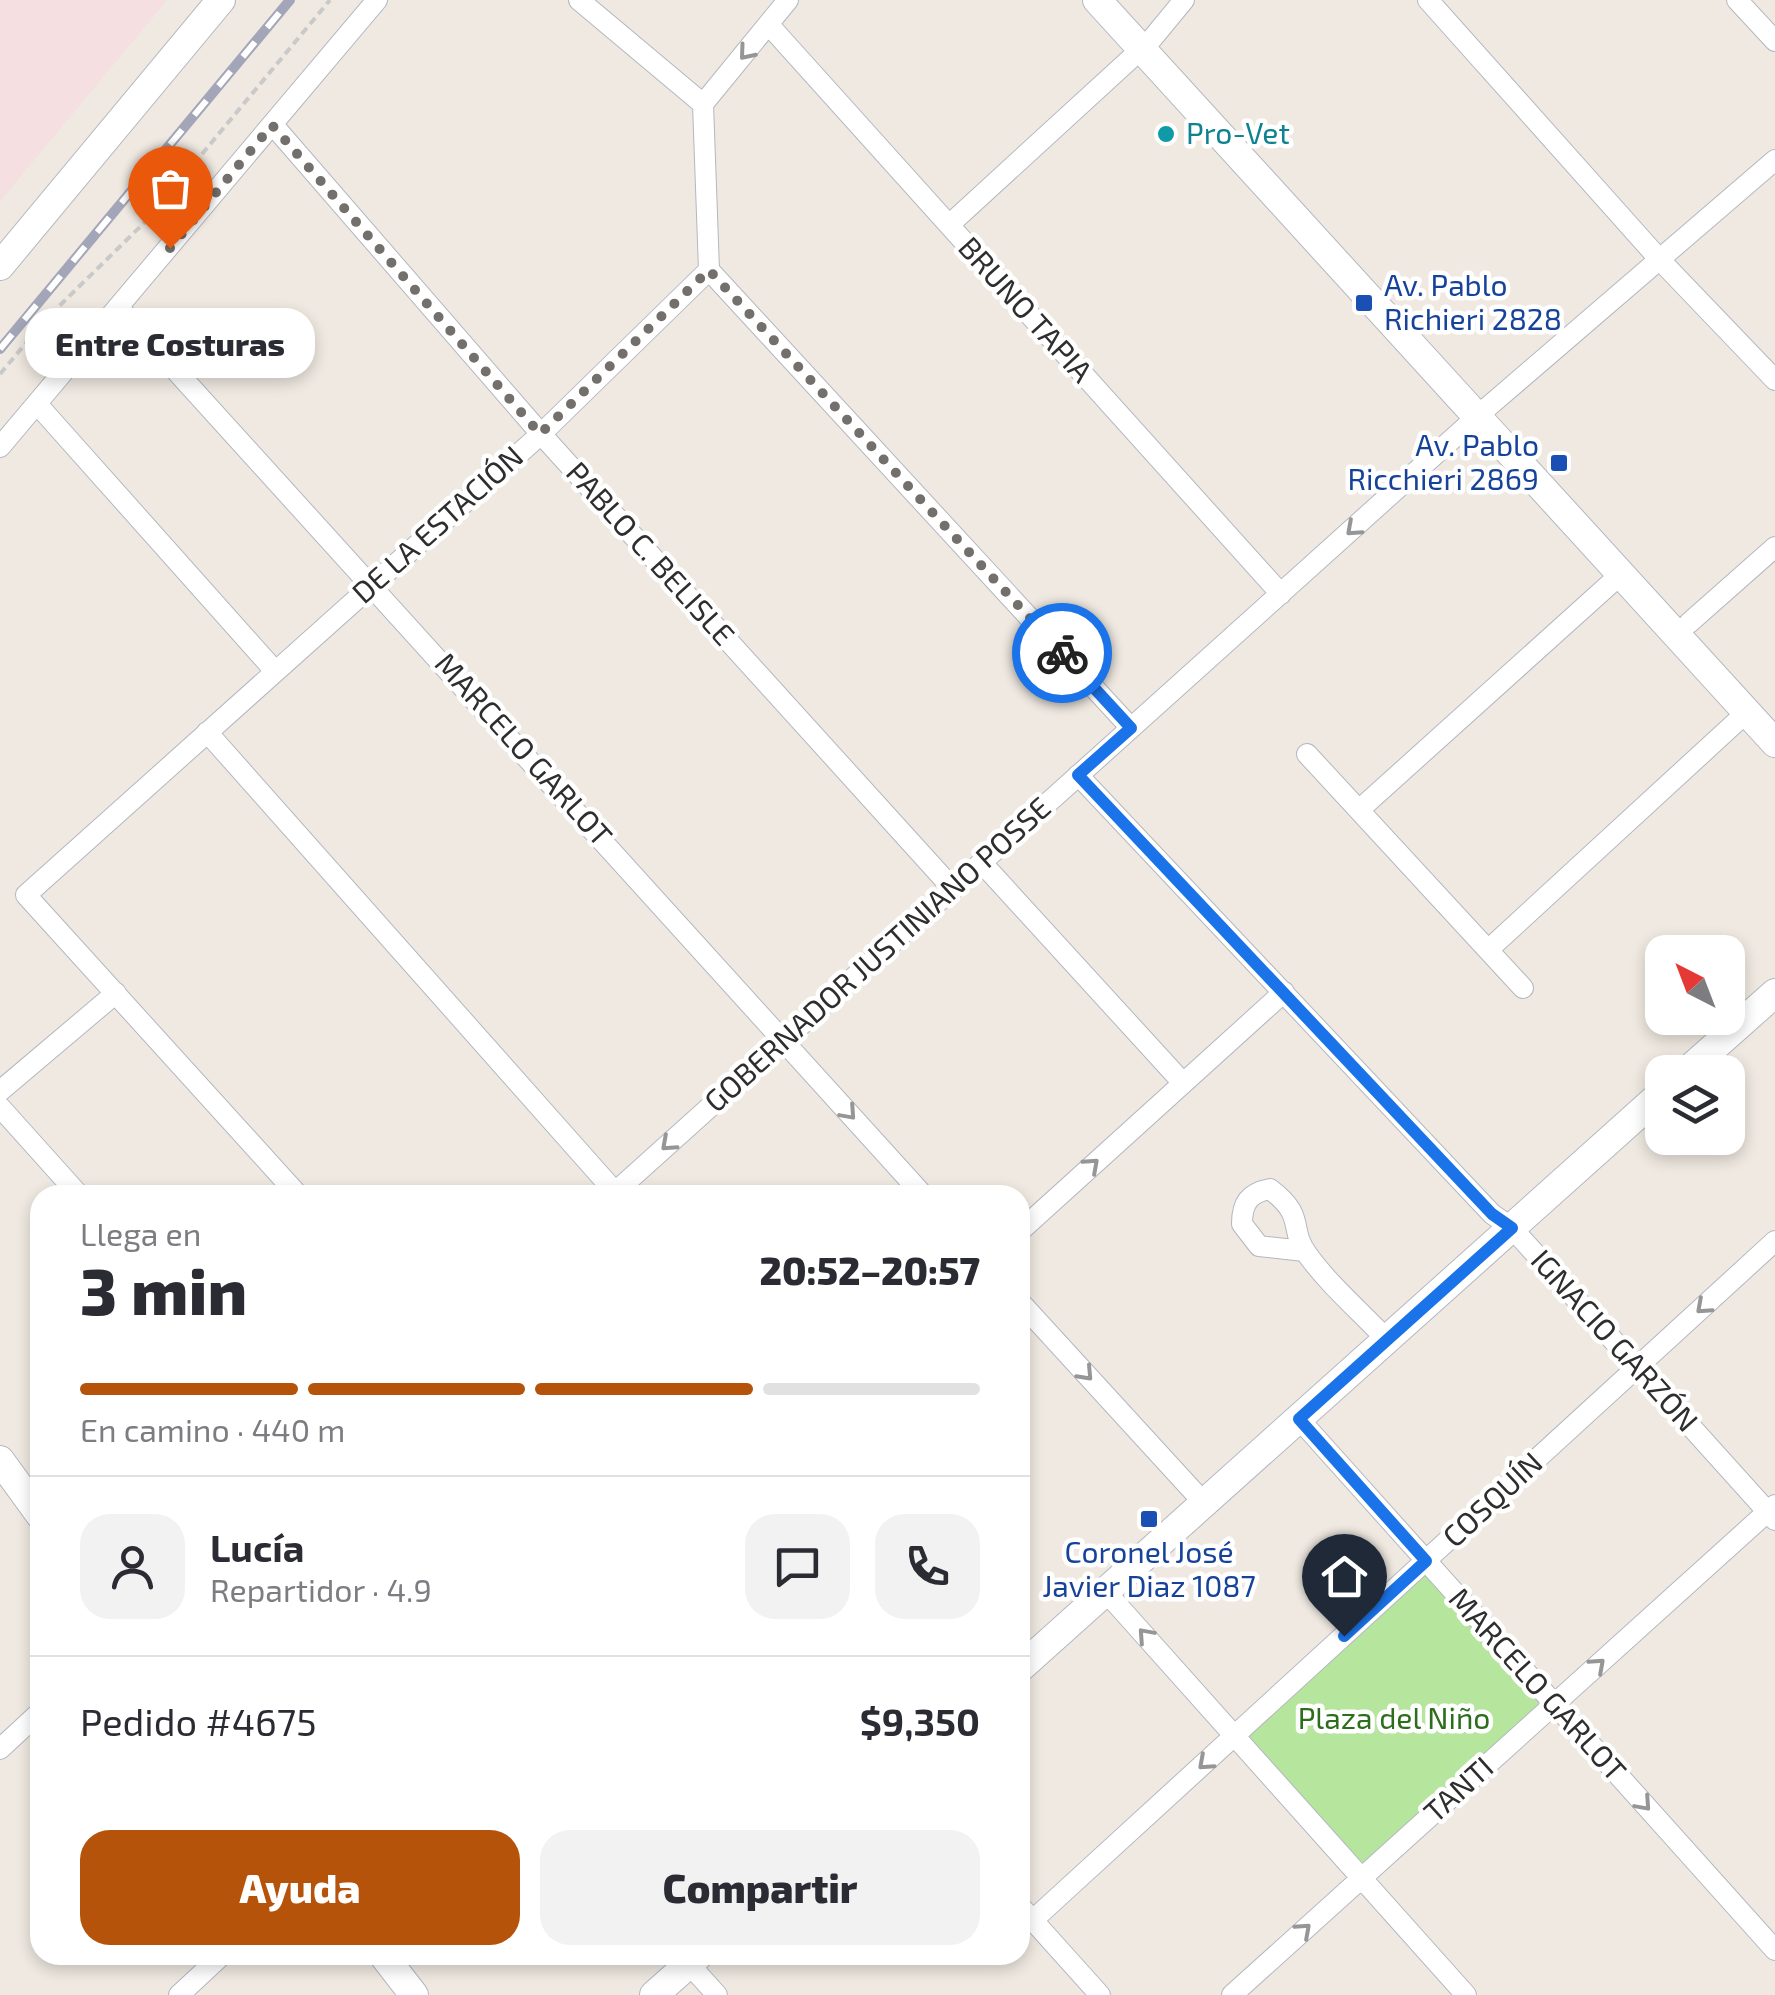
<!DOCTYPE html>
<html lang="es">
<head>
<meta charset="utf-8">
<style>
	:root { --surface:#fff; --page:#f2f2f3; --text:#2b2b33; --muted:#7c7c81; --line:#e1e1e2; --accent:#b45309 }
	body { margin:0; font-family:"Exo 2",sans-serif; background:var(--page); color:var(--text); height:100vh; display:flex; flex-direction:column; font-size:38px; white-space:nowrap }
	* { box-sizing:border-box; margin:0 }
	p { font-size:32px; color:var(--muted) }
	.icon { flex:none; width:55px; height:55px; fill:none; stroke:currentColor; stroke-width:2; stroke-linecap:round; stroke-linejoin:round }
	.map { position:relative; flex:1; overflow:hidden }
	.panel { position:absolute; left:30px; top:1185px; width:1000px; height:780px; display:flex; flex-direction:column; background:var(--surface); border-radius:30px; box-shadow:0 5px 15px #0003 }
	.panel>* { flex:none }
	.needle { width:65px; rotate:318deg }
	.controls { position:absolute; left:1645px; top:935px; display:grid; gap:20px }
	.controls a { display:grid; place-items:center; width:100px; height:100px; border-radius:20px; background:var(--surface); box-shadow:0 5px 15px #0003; font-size:50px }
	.pin { position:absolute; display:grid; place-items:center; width:85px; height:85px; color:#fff; margin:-102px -42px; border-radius:50% 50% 50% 0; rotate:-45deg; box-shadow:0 0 10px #0007 }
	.pin .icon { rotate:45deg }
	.courier { position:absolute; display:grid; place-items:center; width:100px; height:100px; margin:-50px; border:8px solid #1a73e8; border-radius:50%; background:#fff; color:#222; box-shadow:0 2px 12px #0007 }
	.bubble { position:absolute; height:70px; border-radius:30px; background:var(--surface); box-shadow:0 5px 15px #0003; font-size:32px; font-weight:800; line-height:70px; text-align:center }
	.summary em { font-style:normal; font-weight:800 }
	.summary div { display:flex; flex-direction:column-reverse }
	.summary { display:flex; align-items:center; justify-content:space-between; height:170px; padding:0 50px }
	h1 { font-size:65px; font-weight:800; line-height:75px }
	.bar { display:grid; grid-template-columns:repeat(4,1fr); gap:15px 10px; align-content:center; height:120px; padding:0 50px }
	.bar i { height:12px; border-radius:8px; background:var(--line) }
	.bar .current { background:var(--accent) }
	.bar p { grid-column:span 4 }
	.line { display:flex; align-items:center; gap:25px; padding:0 50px; border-top:2px solid var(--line) }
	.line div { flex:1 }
	.round { display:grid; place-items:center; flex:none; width:105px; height:105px; border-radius:30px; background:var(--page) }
	.action { display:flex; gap:20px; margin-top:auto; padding:20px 50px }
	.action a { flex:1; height:115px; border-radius:30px; background:var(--accent); color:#fff; font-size:40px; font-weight:800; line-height:115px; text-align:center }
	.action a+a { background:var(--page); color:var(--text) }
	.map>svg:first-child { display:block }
	.medical { fill:#f5dfe0 }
	.grass { fill:#b6e59e }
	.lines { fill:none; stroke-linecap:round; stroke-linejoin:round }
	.street-casing { stroke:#b4b7c1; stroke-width:22 }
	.secondary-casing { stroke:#b4b7c1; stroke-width:30 }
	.path { stroke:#c9c9c9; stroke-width:4; stroke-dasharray:8 5; stroke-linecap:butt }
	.street { stroke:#fff; stroke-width:20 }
	.secondary { stroke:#fff; stroke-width:28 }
	.rail-casing { stroke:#a3a6b8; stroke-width:10 }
	.rail { stroke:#fff; stroke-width:6; stroke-dasharray:19; stroke-linecap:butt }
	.oneway { stroke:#969696 }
	.done { stroke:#726f6d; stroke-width:10; stroke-dasharray:0 18 }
	.route { stroke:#1a73e8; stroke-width:12 }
	.culture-dot { fill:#0f9aa8; stroke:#fff; stroke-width:4 }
	.transit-dot { fill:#1a4fb4; stroke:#fff; stroke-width:4 }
	.labels { text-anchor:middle; stroke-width:9; stroke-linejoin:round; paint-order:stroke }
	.culture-label { font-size:30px; fill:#0d838f; stroke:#fff; text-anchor:start }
	.transit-label { font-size:30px; fill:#164399; stroke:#fff; text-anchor:start }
	.street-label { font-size:30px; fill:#2e2e2e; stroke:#fff }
	.park-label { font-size:30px; fill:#2c6e1b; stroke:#fff }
</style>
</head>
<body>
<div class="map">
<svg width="1775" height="1995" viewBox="0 0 1775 1995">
	<rect width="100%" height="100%" fill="#efe9e1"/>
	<path class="medical" d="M 0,0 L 167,0 L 0,201 Z"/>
	<path class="grass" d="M 1426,1561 L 1554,1704 L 1361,1878 L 1235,1736 Z"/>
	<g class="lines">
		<g class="street-casing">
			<path id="street" d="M 579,0 L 703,104
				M 1428,0 L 1660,260 L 1775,380
				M 1737,0 L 1775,41
				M 769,25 L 1281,594
				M 273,125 L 541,434 L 953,889
				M 949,225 L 1151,40 L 1184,0
				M 709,270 L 1131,728
				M 120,309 L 923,1195
				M 37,404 L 275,671
				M 0,447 L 377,0
				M 1689,623 L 1775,547
				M 207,732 L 615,1192
				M 1307,754 L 1523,988
				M 1078,775 L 1492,1214 L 1512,1228 L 1775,1520
				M 1359,810 L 1621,574
				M 982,863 L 1183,1083
				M 1488,950 L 1747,712
				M 0,1091 L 116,993
				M 0,1107 L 79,1195
				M 298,1195 L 26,895 L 541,434 L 709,270 L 703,104 L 788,0
				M 612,1195 L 1489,406 L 1775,160
				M 1020,1231 L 1284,992
				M 1304,1251 L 1259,1246 L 1242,1224 C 1242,1203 1249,1193 1270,1189 C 1307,1217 1288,1228 1307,1254 C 1329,1285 1361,1312 1387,1340
				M 1020,1302 L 1204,1503
				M 1299,1419 L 1775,1950
				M 1105,1591 L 1466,1995
				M 0,1749 L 40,1712
				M 1020,1906 L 1100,1995
				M 1033,1920 L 1775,1241
				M 689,1964 L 717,1995
				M 179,1995 L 222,1955
				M 1232,1995 L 1775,1505"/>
		</g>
		<g class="secondary-casing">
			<path id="secondary" d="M 1097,0 L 1775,743
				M 0,266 L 221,0
				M 1686,1072 L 1775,993
				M 0,1460 L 40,1515
				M 1020,1668 L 1662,1093
				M 383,1955 L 414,1995
				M 654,1995 L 699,1955"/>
		</g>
		<path class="path" d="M 0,374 L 47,318 L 148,219 L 330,0"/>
		<use href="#street" class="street"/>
		<use href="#secondary" class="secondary"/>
		<g class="rail-casing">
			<path id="rail" d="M 0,349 L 290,0"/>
		</g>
		<use href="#rail" class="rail"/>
	</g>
	<defs><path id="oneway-chevron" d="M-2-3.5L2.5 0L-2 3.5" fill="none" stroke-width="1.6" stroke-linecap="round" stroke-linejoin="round" transform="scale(2.5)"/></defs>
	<g class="oneway">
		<use href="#oneway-chevron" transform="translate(746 53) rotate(130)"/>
		<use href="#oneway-chevron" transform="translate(1353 529) rotate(138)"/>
		<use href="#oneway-chevron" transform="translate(849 1113) rotate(48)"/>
		<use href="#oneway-chevron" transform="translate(668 1144) rotate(138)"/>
		<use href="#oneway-chevron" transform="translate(1092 1165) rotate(-42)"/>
		<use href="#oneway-chevron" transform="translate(1703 1307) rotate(138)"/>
		<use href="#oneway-chevron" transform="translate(1086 1374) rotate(47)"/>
		<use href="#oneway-chevron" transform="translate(1145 1635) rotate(-132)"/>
		<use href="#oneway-chevron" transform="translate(1598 1665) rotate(-42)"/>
		<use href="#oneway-chevron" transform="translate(1205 1763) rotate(138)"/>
		<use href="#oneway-chevron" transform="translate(1644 1804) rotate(48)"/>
		<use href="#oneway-chevron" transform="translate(1304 1930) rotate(-42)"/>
	</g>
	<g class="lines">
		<path class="done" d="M 170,248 L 272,125 L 540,434 L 709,270 L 1062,653"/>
		<path class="route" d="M 1062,653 L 1131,728 L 1078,775 L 1492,1214 L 1512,1228 L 1299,1419 L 1426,1561 L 1344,1636"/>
	</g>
	<circle class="culture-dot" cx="1166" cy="134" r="10"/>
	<g class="transit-dot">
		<rect x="1354" y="293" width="20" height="20" rx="5"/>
		<rect x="1549" y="453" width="20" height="20" rx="5"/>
		<rect x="1139" y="1509" width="20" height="20" rx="5"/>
	</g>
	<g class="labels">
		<g class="culture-label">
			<text x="1186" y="144">Pro-Vet</text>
		</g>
		<g class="transit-label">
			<text x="1384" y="296">Av. Pablo<tspan x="1384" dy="34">Richieri 2828</tspan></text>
			<text x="1539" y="456" text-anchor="end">Av. Pablo<tspan x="1539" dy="34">Ricchieri 2869</tspan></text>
			<text x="1149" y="1563" text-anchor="middle">Coronel José<tspan x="1149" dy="34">Javier Diaz 1087</tspan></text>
		</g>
		<g class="street-label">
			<text transform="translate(1025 310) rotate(48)" y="10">BRUNO TAPIA</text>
			<text transform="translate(438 525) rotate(-42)" y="10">DE LA ESTACIÓN</text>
			<text transform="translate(650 554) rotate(48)" y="10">PABLO C. BELISLE</text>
			<text transform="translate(523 750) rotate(48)" y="10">MARCELO GARLOT</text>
			<text transform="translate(878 955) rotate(-42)" y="10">GOBERNADOR JUSTINIANO POSSE</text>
			<text transform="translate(1614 1341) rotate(48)" y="10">IGNACIO GARZÓN</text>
			<text transform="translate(1493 1500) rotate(-43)" y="10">COSQUÍN</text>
			<text transform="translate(1537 1685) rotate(48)" y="10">MARCELO GARLOT</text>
			<text transform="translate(1459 1790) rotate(-42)" y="10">TANTI</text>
		</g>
		<g class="park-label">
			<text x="1394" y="1729">Plaza del Niño</text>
		</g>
	</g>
</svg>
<div class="controls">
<a><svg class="needle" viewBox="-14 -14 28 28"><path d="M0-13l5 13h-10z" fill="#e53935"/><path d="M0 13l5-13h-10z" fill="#7c7c81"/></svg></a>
<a><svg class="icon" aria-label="layers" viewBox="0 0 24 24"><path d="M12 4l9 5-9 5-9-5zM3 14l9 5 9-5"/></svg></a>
</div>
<div class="pin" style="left:170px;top:248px;background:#ea580c"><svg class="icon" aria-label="bag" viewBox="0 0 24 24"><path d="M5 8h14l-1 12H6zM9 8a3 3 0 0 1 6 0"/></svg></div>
<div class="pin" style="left:1344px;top:1636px;background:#1f2937"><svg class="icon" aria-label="home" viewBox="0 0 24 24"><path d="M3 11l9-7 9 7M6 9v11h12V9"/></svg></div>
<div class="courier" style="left:1062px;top:653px"><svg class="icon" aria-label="bike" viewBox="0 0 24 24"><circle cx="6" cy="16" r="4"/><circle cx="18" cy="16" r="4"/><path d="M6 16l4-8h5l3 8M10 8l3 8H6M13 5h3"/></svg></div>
<div class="bubble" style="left:25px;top:308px;width:290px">Entre Costuras</div>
<section class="panel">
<div class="summary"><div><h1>3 min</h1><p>Llega en</p></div><em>20:52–20:57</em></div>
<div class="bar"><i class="current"></i><i class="current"></i><i class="current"></i><i></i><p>En camino · 440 m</p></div>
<div class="line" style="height:180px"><a class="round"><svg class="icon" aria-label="person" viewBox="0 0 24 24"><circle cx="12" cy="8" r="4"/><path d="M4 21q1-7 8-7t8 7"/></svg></a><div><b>Lucía</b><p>Repartidor · 4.9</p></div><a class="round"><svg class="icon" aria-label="chat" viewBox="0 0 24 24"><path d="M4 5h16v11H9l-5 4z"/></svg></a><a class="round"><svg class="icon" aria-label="phone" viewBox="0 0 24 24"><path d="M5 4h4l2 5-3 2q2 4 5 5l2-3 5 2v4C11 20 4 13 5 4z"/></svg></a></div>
<div class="line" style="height:130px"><div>Pedido #4675</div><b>$9,350</b></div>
<div class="action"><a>Ayuda</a><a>Compartir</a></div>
</section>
</div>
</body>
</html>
